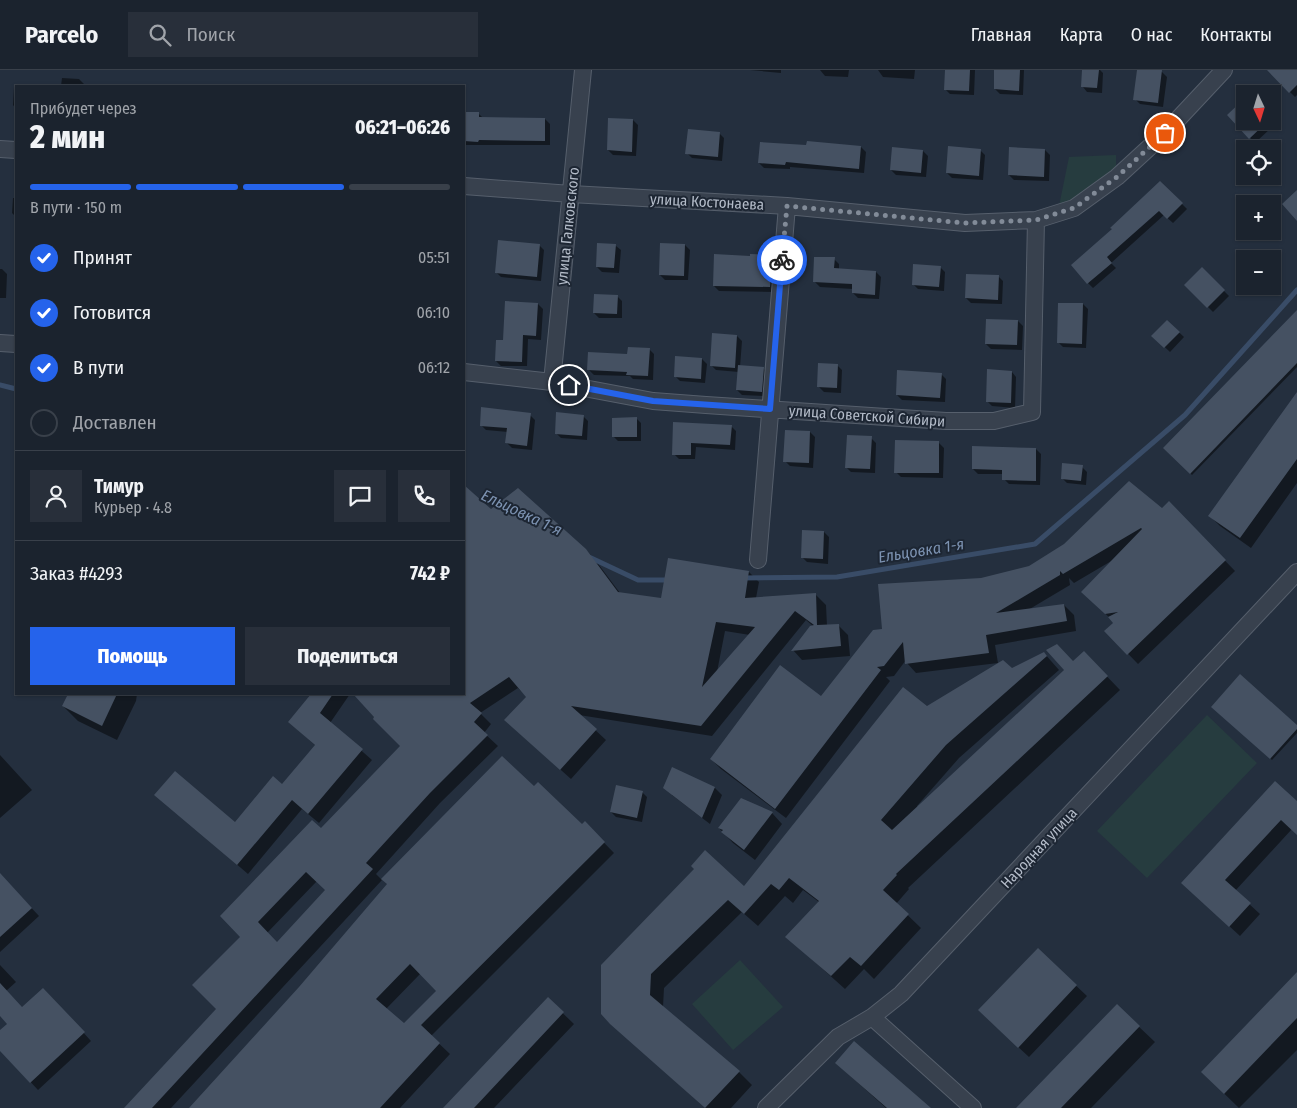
<!DOCTYPE html>
<html lang="ru">
<head>
<meta charset="utf-8">
<style>
	:root { --surface:#1b232e; --page:#282f3a; --text:#f1f3f6; --muted:#a0a4aa; --line:#39404a; --accent:#2563eb }
	body { margin:0; font-family:"Fira Sans Condensed",sans-serif; background:var(--page); color:var(--text); height:100vh; display:flex; flex-direction:column; font-size:19px; white-space:nowrap }
	* { box-sizing:border-box; margin:0 }
	p { font-size:16px; color:var(--muted) }
	.icon { flex:none; width:28px; height:28px; fill:none; stroke:currentColor; stroke-width:2; stroke-linecap:round; stroke-linejoin:round }
	.map { position:relative; flex:1; overflow:hidden }
	.side { position:absolute; left:15px; top:15px; width:450px; height:610px; display:flex; flex-direction:column; background:var(--surface); border-radius:0px; box-shadow:0 1px 4px #0004,0 0 0 1px var(--line) }
	.side>* { flex:none }
	.needle { width:32px; rotate:176deg }
	.fabs { position:absolute; left:1236px; top:15px; display:grid; gap:10px }
	.fabs a { display:grid; place-items:center; width:45px; height:45px; border-radius:0px; background:var(--surface); box-shadow:0 1px 4px #0004,0 0 0 1px var(--line); font-size:25px }
	.pin { position:absolute; display:grid; place-items:center; width:42px; height:42px; color:#fff; margin:-21px; border:2px solid #fff; border-radius:50%; box-shadow:0 1px 5px #0007 }
	.courier { position:absolute; display:grid; place-items:center; width:50px; height:50px; margin:-25px; border:4px solid #2563eb; border-radius:50%; background:#fff; color:#222; box-shadow:0 1px 6px #0007 }
	.headline em { font-style:normal; font-weight:800 }
	.headline div { display:flex; flex-direction:column-reverse }
	.headline { display:flex; align-items:center; justify-content:space-between; height:85px; padding:0 15px }
	h1 { font-size:32px; font-weight:800; line-height:38px }
	.bar { display:grid; grid-template-columns:repeat(4,1fr); gap:8px 5px; align-content:center; height:60px; padding:0 15px }
	.bar i { height:6px; border-radius:4px; background:var(--line) }
	.bar .active { background:var(--accent) }
	.bar p { grid-column:span 4 }
	.line { display:flex; align-items:center; gap:12px; padding:0 15px; border-top:1px solid var(--line) }
	.line div { flex:1 }
	.round { display:grid; place-items:center; flex:none; width:52px; height:52px; border-radius:0px; background:var(--page) }
	ol { padding:0 15px; list-style:none }
	li { display:flex; align-items:center; gap:15px; height:55px }
	li p { margin-inline-start:auto }
	li .icon { padding:5px; border-radius:50%; background:var(--accent); color:#fff; stroke-width:4 }
	li:last-child { color:var(--muted) }
	li i { width:28px; height:28px; border:2px solid var(--line); border-radius:50% }
	.action { display:flex; gap:10px; margin-top:auto; padding:10px 15px }
	.action a { flex:1; height:58px; border-radius:0px; background:var(--accent); color:#fff; font-size:20px; font-weight:800; line-height:58px; text-align:center }
	.action a+a { background:var(--page); color:var(--text) }
	header { display:flex; align-items:center; gap:30px; box-sizing:border-box; height:70px; padding:0 25px; background:var(--surface); border-bottom:1px solid var(--line) }
	header strong { font-size:24px }
	nav { display:flex; gap:28px; margin-inline-start:auto; font-size:18px }
	.search { width:350px; height:45px; background:var(--page); display:flex; align-items:center; gap:12px; box-sizing:border-box; padding:0 18px; border-radius:0px; color:var(--muted); font-size:19px }
	.map>svg:first-child { display:block }
	.green { fill:#263c3f }
	.shadow { fill:#0007; fill-rule:evenodd }
	.lines { fill:none; stroke-linecap:round; stroke-linejoin:round }
	.stream { stroke:#394c67; stroke-width:5 }
	.building { fill:#455162; fill-rule:evenodd }
	.minor-casing { stroke:#565f6c; stroke-width:18 }
	.minor { stroke:#38414e; stroke-width:16 }
	.done { stroke:#828b98; stroke-width:5; stroke-dasharray:0 9 }
	.route { stroke:#2563eb; stroke-width:6 }
	.labels { text-anchor:middle; stroke-width:4; stroke-linejoin:round; paint-order:stroke }
	.street-label { font-size:15px; fill:#b4bcc9; stroke:#1d2633 }
	.water-label { font-size:16px; font-style:italic; fill:#7c92b1; stroke:#1d2633 }
</style>
</head>
<body>
<header>
<strong>Parcelo</strong>
<div class="search"><svg class="icon" aria-label="search" viewBox="0 0 24 24"><circle cx="10" cy="10" r="6"/><path d="M15 15l6 6"/></svg>Поиск</div>
<nav><a>Главная</a><a>Карта</a><a>О нас</a><a>Контакты</a></nav>
</header>
<div class="map">
<svg width="1297" height="1038" viewBox="0 0 1297 1038">
	<rect width="100%" height="100%" fill="#242f3e"/>
	<path class="green" d="M 1116,85 L 1116,100 L 1091,120 L 1059,136 L 1069,87 Z
		M 1207,645 L 1257,693 L 1147,808 L 1097,761 Z
		M 740,890 L 783,937 L 733,980 L 692,934 Z"/>
	<path class="shadow" d="M 750,0 L 781,0 L 781,3 Z
		M 820,0 L 849,0 L 848,7 L 825,6 Z
		M 878,0 L 915,0 L 914,9 L 883,7 Z
		M 946,0 L 975,0 L 974,25 L 950,24 L 945,19 Z
		M 996,0 L 1024,0 L 1023,25 L 1000,24 L 995,19 Z
		M 1084,0 L 1100,0 L 1103,3 L 1102,23 L 1087,22 L 1083,17 Z
		M 1138,0 L 1162,2 L 1167,7 L 1163,37 L 1140,34 L 1135,29 Z
		M 1278,0 L 1297,0 L 1297,25 L 1295,27 L 1273,5 Z
		M 62,8 L 79,9 L 84,14 L 84,16 L 61,16 Z
		M 14,18 L 16,18 L 16,39 L 13,35 Z
		M 1245,30 L 1245,51 L 1266,51 L 1272,57 L 1255,73 L 1229,45 Z
		M 464,43 L 479,44 L 483,48 L 545,49 L 550,54 L 550,75 L 464,75 Z
		M 633,50 L 638,55 L 636,86 L 613,85 L 608,80 Z
		M 719,63 L 724,68 L 722,91 L 692,88 L 687,83 Z
		M 861,77 L 866,82 L 864,103 L 790,97 L 790,99 L 764,98 L 759,93 Z
		M 980,80 L 985,85 L 983,110 L 952,108 L 947,103 Z
		M 1045,80 L 1050,85 L 1049,111 L 1014,110 L 1009,105 Z
		M 923,81 L 928,86 L 926,107 L 896,105 L 891,100 Z
		M 1160,112 L 1187,139 L 1173,153 L 1164,145 L 1111,193 L 1116,198 L 1093,218 L 1088,213 L 1114,160 Z
		M 13,128 L 16,128 L 16,147 L 12,143 Z
		M 539,175 L 544,180 L 541,211 L 501,207 L 496,202 Z
		M 685,175 L 690,180 L 688,210 L 665,210 L 660,205 Z
		M 616,176 L 621,180 L 619,203 L 602,202 L 597,197 Z
		M 772,186 L 777,191 L 775,222 L 719,221 L 714,216 L 751,187 Z
		M 834,189 L 839,194 L 839,200 L 876,202 L 881,207 L 879,229 L 858,228 L 853,223 L 853,219 L 820,217 L 815,212 Z
		M 940,197 L 945,202 L 944,221 L 918,219 L 913,214 Z
		M 0,199 L 2,199 L 7,204 L 6,228 L 0,228 Z
		M 1202,199 L 1229,226 L 1213,242 L 1186,215 Z
		M 998,206 L 1003,211 L 1002,234 L 971,233 L 966,228 Z
		M 617,226 L 622,231 L 622,248 L 599,248 L 594,243 Z
		M 538,234 L 543,239 L 541,270 L 528,269 L 527,296 L 501,296 L 496,291 L 504,272 Z
		M 1083,234 L 1088,239 L 1086,278 L 1063,277 L 1058,272 Z
		M 1297,242 L 1297,297 L 1192,405 L 1165,378 Z
		M 1018,251 L 1023,256 L 1022,280 L 991,279 L 986,274 Z
		M 1167,251 L 1184,267 L 1170,282 L 1153,266 Z
		M 737,266 L 742,271 L 740,297 L 763,298 L 768,303 L 766,326 L 742,325 L 737,320 L 739,302 L 716,300 L 711,295 Z
		M 649,279 L 654,284 L 653,310 L 633,309 L 630,306 L 594,305 L 589,300 Z
		M 702,289 L 707,294 L 705,313 L 680,311 L 675,306 Z
		M 837,295 L 842,300 L 841,323 L 824,322 L 819,317 Z
		M 1012,302 L 1016,307 L 1015,338 L 992,336 L 987,331 Z
		M 941,304 L 946,309 L 945,332 L 902,330 L 897,325 Z
		M 1297,325 L 1297,413 L 1251,478 L 1220,456 L 1210,446 Z
		M 530,345 L 535,350 L 532,380 L 512,378 L 507,373 L 508,362 L 486,360 L 481,355 Z
		M 583,346 L 588,351 L 587,370 L 561,368 L 556,363 Z
		M 636,348 L 641,353 L 641,371 L 618,371 L 613,366 Z
		M 674,353 L 731,356 L 736,361 L 735,380 L 696,377 L 695,389 L 679,389 L 674,384 Z
		M 810,362 L 815,367 L 813,398 L 790,396 L 785,391 Z
		M 871,368 L 876,373 L 875,403 L 851,402 L 846,397 Z
		M 939,373 L 944,378 L 943,408 L 901,407 L 896,402 Z
		M 1036,379 L 1041,384 L 1040,415 L 1009,414 L 1004,409 L 1004,404 L 978,404 L 973,399 Z
		M 1082,397 L 1087,402 L 1086,415 L 1067,413 L 1062,408 Z
		M 464,417 L 491,440 L 586,480 L 596,491 L 620,523 L 662,529 L 749,502 L 759,512 L 756,528 L 816,525 L 826,535 L 827,556 L 838,555 L 848,565 L 850,586 L 802,590 L 793,580 L 814,557 L 806,550 L 712,666 L 579,645 L 606,670 L 571,709 L 516,660 L 527,627 L 518,618 L 480,643 L 491,654 L 484,663 L 498,676 L 440,733 L 376,804 L 382,810 L 171,1038 L 126,1038 L 217,939 L 242,867 L 321,760 L 402,676 L 354,624 L 464,624 L 464,445 L 467,441 L 464,439 ZM 725,561 L 750,565 L 717,602 ZM 317,811 L 327,820 L 277,873 L 267,863 Z
		M 1162,440 L 1179,443 L 1235,501 L 1138,594 L 1106,561 L 1115,553 L 1083,522 L 1113,490 L 1074,513 L 1069,508 L 1070,515 L 1028,540 L 1064,535 L 1074,545 L 1076,561 L 995,575 L 998,593 L 916,603 L 907,593 L 906,590 L 894,606 L 886,607 L 890,611 L 786,748 L 721,699 L 711,689 L 822,627 L 884,560 L 981,509 L 1029,498 Z
		M 824,462 L 829,467 L 828,494 L 807,492 L 802,487 Z
		M 1044,583 L 1059,600 L 959,688 L 917,736 L 918,737 L 1073,592 L 1097,596 L 1120,620 L 908,818 L 909,819 L 896,834 L 921,858 L 874,909 L 864,899 L 845,919 L 787,867 L 819,832 L 803,820 L 793,833 L 785,826 L 758,856 L 742,842 L 664,918 L 663,937 L 739,1002 L 752,1015 L 731,1038 L 705,1038 L 611,953 L 602,896 L 744,818 L 927,637 L 1012,600 Z
		M 69,624 L 137,624 L 136,631 L 117,670 L 78,651 L 63,636 Z
		M 313,624 L 350,624 L 330,653 L 372,690 L 319,753 L 302,739 L 248,804 L 156,725 L 235,754 L 282,715 L 316,676 L 289,652 Z
		M 1213,636 L 1297,656 L 1297,663 L 1272,690 Z
		M 0,685 L 32,720 L 0,748 Z
		M 534,718 L 582,756 L 585,753 L 614,783 L 431,966 L 450,984 L 400,1038 L 191,1038 ZM 421,903 L 438,921 L 404,955 L 386,939 Z
		M 715,718 L 722,725 L 710,754 L 672,725 Z
		M 642,722 L 647,727 L 642,752 L 616,747 L 611,742 Z
		M 741,730 L 772,743 L 782,754 L 755,790 L 733,773 L 719,758 Z
		M 1297,733 L 1297,764 L 1292,759 L 1235,821 L 1260,844 L 1240,866 L 1193,823 Z
		M 0,811 L 11,816 L 39,846 L 0,882 Z
		M 1038,880 L 1087,926 L 1029,987 L 990,951 Z
		M 0,895 L 16,912 L 6,921 L 23,939 L 51,927 L 91,971 L 38,1020 L 0,979 L 0,962 L 9,954 L 0,945 Z
		M 1297,904 L 1297,980 L 1239,1038 L 1202,1002 Z
		M 548,929 L 574,954 L 494,1038 L 445,1038 Z
		M 1117,936 L 1155,972 L 1091,1038 L 1028,1038 Z
		M 836,993 L 929,1038 L 886,1038 Z"/>
	<g class="lines">
		<path class="stream" d="M 0,315 L 16,319
			M 589,487 L 638,510 L 670,510
			M 741,508 L 837,507 L 1035,474 L 1185,345 L 1297,220"/>
	</g>
	<path class="building" d="M 945,0 L 970,0 L 969,21 L 944,20 Z
		M 994,0 L 1020,0 L 1019,21 L 994,19 Z
		M 1082,0 L 1099,0 L 1097,18 L 1081,17 Z
		M 1137,0 L 1162,0 L 1158,33 L 1133,30 Z
		M 1267,0 L 1297,0 L 1297,15 L 1289,23 Z
		M 1245,28 L 1245,51 L 1268,51 L 1249,69 L 1227,45 Z
		M 464,42 L 479,42 L 479,47 L 545,48 L 545,71 L 479,70 L 478,72 L 464,71 Z
		M 608,48 L 633,49 L 632,82 L 607,80 Z
		M 688,59 L 720,62 L 718,87 L 685,84 Z
		M 807,71 L 861,76 L 859,99 L 786,92 L 785,95 L 758,93 L 760,72 L 806,75 Z
		M 948,76 L 981,79 L 979,106 L 946,103 Z
		M 892,77 L 923,80 L 921,103 L 890,100 Z
		M 1009,77 L 1045,79 L 1044,107 L 1008,105 Z
		M 1160,111 L 1183,133 L 1167,149 L 1159,141 L 1107,187 L 1112,193 L 1087,214 L 1071,195 L 1112,159 L 1110,158 Z
		M 1297,120 L 1297,151 L 1282,134 Z
		M 498,170 L 540,174 L 537,207 L 495,203 Z
		M 597,173 L 616,174 L 614,198 L 596,197 Z
		M 660,173 L 685,174 L 684,206 L 659,205 Z
		M 714,184 L 750,186 L 750,184 L 773,185 L 770,217 L 713,216 Z
		M 814,187 L 835,187 L 834,198 L 876,201 L 875,225 L 852,223 L 852,214 L 813,212 Z
		M 913,194 L 941,196 L 939,217 L 912,215 Z
		M 1202,197 L 1225,220 L 1207,238 L 1184,215 Z
		M 966,204 L 999,205 L 998,230 L 965,228 Z
		M 594,224 L 618,225 L 617,244 L 593,243 Z
		M 505,231 L 538,233 L 536,266 L 523,265 L 522,292 L 495,291 L 496,270 L 503,270 Z
		M 1058,233 L 1083,233 L 1082,274 L 1057,273 Z
		M 1297,240 L 1297,293 L 1190,404 L 1163,378 Z
		M 986,249 L 1018,250 L 1017,275 L 985,274 Z
		M 1167,250 L 1180,262 L 1164,278 L 1151,266 Z
		M 712,263 L 737,265 L 735,298 L 710,296 Z
		M 628,277 L 650,278 L 648,306 L 626,305 L 627,302 L 587,300 L 588,282 L 627,284 Z
		M 675,286 L 702,288 L 701,309 L 674,307 Z
		M 818,293 L 838,294 L 837,318 L 817,317 Z
		M 738,295 L 764,297 L 762,322 L 736,320 Z
		M 987,299 L 1012,301 L 1011,333 L 986,332 Z
		M 897,300 L 942,303 L 940,328 L 896,325 Z
		M 1297,322 L 1297,389 L 1240,468 L 1208,446 Z
		M 481,337 L 531,343 L 527,376 L 505,373 L 507,358 L 480,356 Z
		M 556,342 L 584,345 L 582,366 L 555,364 Z
		M 637,347 L 637,367 L 612,367 L 612,348 Z
		M 673,352 L 732,355 L 730,375 L 691,373 L 691,385 L 672,385 Z
		M 785,360 L 810,361 L 809,393 L 783,392 Z
		M 847,365 L 872,366 L 870,399 L 845,398 Z
		M 895,370 L 939,371 L 939,403 L 894,403 Z
		M 972,376 L 1036,378 L 1036,411 L 1002,410 L 1002,400 L 972,399 Z
		M 1062,393 L 1083,395 L 1081,411 L 1061,409 Z
		M 1129,411 L 1162,438 L 1169,431 L 1226,490 L 1127,585 L 1104,561 L 1113,553 L 1108,547 L 1118,542 L 1105,544 L 1081,522 L 1142,459 L 1141,458 L 1063,504 L 1060,501 L 1060,505 L 996,543 L 1064,534 L 1067,551 L 986,565 L 989,583 L 905,594 L 903,572 L 884,596 L 877,597 L 881,600 L 775,739 L 710,689 L 780,595 L 821,626 L 873,560 L 882,559 L 878,514 L 981,508 L 1029,496 L 1064,474 Z
		M 464,415 L 491,439 L 518,418 L 586,479 L 618,522 L 661,528 L 668,488 L 749,501 L 745,528 L 816,523 L 817,555 L 839,554 L 841,576 L 791,581 L 810,556 L 814,555 L 795,541 L 701,656 L 571,636 L 597,659 L 560,700 L 504,650 L 526,627 L 509,607 L 470,633 L 482,643 L 474,652 L 488,665 L 430,723 L 366,793 L 373,799 L 152,1038 L 124,1038 L 216,939 L 192,915 L 240,867 L 220,846 L 312,750 L 321,758 L 400,676 L 373,649 L 374,647 L 353,624 L 464,624 ZM 716,552 L 755,557 L 702,617 ZM 306,802 L 325,820 L 277,872 L 258,852 Z
		M 802,460 L 824,461 L 823,489 L 801,488 Z
		M 1057,574 L 1073,591 L 1084,581 L 1108,606 L 896,804 L 897,805 L 883,820 L 909,844 L 861,896 L 850,887 L 831,906 L 785,867 L 819,831 L 789,808 L 779,820 L 771,814 L 744,844 L 728,830 L 651,904 L 650,925 L 740,1001 L 705,1038 L 610,954 L 601,944 L 601,895 L 694,799 L 691,796 L 705,780 L 744,816 L 903,617 L 927,636 L 1003,590 L 1012,598 L 1044,582 L 1047,586 L 946,675 L 881,750 L 892,760 L 1064,600 L 1046,580 Z
		M 1240,604 L 1297,655 L 1297,659 L 1270,689 L 1211,637 Z
		M 68,624 L 117,624 L 102,656 L 62,636 Z
		M 311,624 L 333,624 L 320,643 L 363,679 L 308,744 L 292,730 L 237,795 L 154,725 L 175,701 L 235,752 L 273,706 L 282,714 L 315,675 L 288,652 Z
		M 502,686 L 534,716 L 538,712 L 582,754 L 585,751 L 605,772 L 421,955 L 440,973 L 380,1038 L 189,1038 L 299,917 L 387,814 L 381,809 ZM 410,894 L 436,921 L 404,953 L 376,929 Z
		M 672,697 L 715,717 L 702,748 L 663,718 Z
		M 1275,711 L 1297,731 L 1297,765 L 1281,750 L 1225,810 L 1251,833 L 1229,857 L 1181,813 Z
		M 616,715 L 643,721 L 637,748 L 610,742 Z
		M 741,728 L 773,742 L 744,780 L 721,762 L 723,760 L 718,758 Z
		M 0,803 L 32,838 L 0,867 Z
		M 1038,878 L 1077,915 L 1018,978 L 978,940 Z
		M 1297,902 L 1297,948 L 1224,1024 L 1201,1002 Z
		M 0,913 L 22,937 L 43,918 L 85,962 L 30,1013 L 0,981 L 0,960 L 7,954 L 0,946 Z
		M 548,927 L 564,942 L 474,1038 L 443,1038 Z
		M 1117,934 L 1140,956 L 1061,1038 L 1016,1038 Z
		M 854,971 L 931,1038 L 887,1038 L 835,993 Z"/>
	<g class="lines">
		<g class="minor-casing">
			<path id="minor" d="M 0,79 L 16,80
				M 464,116 L 571,124 L 787,136 L 965,153 L 1036,150 L 1074,138 L 1117,107 L 1165,63 L 1224,0
				M 0,273 L 16,274
				M 464,302 L 552,312 L 653,331 L 706,335 L 946,351 L 994,351 L 1032,342 L 1036,150
				M 552,312 L 583,0
				M 758,490 L 787,136
				M 872,947 L 973,1038
				M 766,1038 L 838,967 L 872,947 L 901,924 L 1297,502"/>
		</g>
		<use href="#minor" class="minor"/>
	</g>
	<g class="lines">
		<path class="done" d="M 782,190 L 787,136 L 964,153 L 1036,150 L 1074,138 L 1117,107 L 1165,63"/>
		<path class="route" d="M 569,315 L 653,331 L 770,339 L 782,190"/>
	</g>
	<g class="labels">
		<g class="street-label">
			<text transform="translate(707 132) rotate(3)" y="5">улица Костонаева</text>
			<text transform="translate(568 156) rotate(-84)" y="5">улица Галковского</text>
			<text transform="translate(867 346) rotate(4)" y="5">улица Советской Сибири</text>
			<text transform="translate(1039 778) rotate(-47)" y="5">Народная улица</text>
		</g>
		<g class="water-label">
			<text transform="translate(522 442) rotate(25)" y="6">Ельцовка 1-я</text>
			<text transform="translate(921 480) rotate(-9)" y="6">Ельцовка 1-я</text>
		</g>
	</g>
</svg>
<div class="fabs">
<a><svg class="needle" viewBox="-14 -14 28 28"><path d="M0-13l5 13h-10z" fill="#e53935"/><path d="M0 13l5-13h-10z" fill="#a0a4aa"/></svg></a>
<a><svg class="icon" aria-label="locate" viewBox="0 0 24 24"><circle cx="12" cy="12" r="6"/><path d="M12 2v4M12 18v4M2 12h4M18 12h4"/></svg></a>
<a>+</a>
<a>−</a>
</div>
<div class="pin" style="left:1165px;top:63px;background:#ea580c"><svg class="icon" aria-label="bag" viewBox="0 0 24 24"><path d="M5 8h14l-1 12H6zM9 8a3 3 0 0 1 6 0"/></svg></div>
<div class="pin" style="left:569px;top:315px;background:#1f2937"><svg class="icon" aria-label="home" viewBox="0 0 24 24"><path d="M3 11l9-7 9 7M6 9v11h12V9"/></svg></div>
<div class="courier" style="left:782px;top:190px"><svg class="icon" aria-label="bike" viewBox="0 0 24 24"><circle cx="6" cy="16" r="4"/><circle cx="18" cy="16" r="4"/><path d="M6 16l4-8h5l3 8M10 8l3 8H6M13 5h3"/></svg></div>
<section class="side">
<div class="headline"><div><h1>2 мин</h1><p>Прибудет через</p></div><em>06:21–06:26</em></div>
<div class="bar"><i class="active"></i><i class="active"></i><i class="active"></i><i></i><p>В пути · 150 m</p></div>
<ol>
<li><svg class="icon" aria-label="check" viewBox="0 0 24 24"><path d="M5 12l5 5 9-10"/></svg>Принят<p>05:51</p></li>
<li><svg class="icon" aria-label="check" viewBox="0 0 24 24"><path d="M5 12l5 5 9-10"/></svg>Готовится<p>06:10</p></li>
<li><svg class="icon" aria-label="check" viewBox="0 0 24 24"><path d="M5 12l5 5 9-10"/></svg>В пути<p>06:12</p></li>
<li><i></i>Доставлен</li>
</ol>
<div class="line" style="height:90px"><a class="round"><svg class="icon" aria-label="person" viewBox="0 0 24 24"><circle cx="12" cy="8" r="4"/><path d="M4 21q1-7 8-7t8 7"/></svg></a><div><b>Тимур</b><p>Курьер · 4.8</p></div><a class="round"><svg class="icon" aria-label="chat" viewBox="0 0 24 24"><path d="M4 5h16v11H9l-5 4z"/></svg></a><a class="round"><svg class="icon" aria-label="phone" viewBox="0 0 24 24"><path d="M5 4h4l2 5-3 2q2 4 5 5l2-3 5 2v4C11 20 4 13 5 4z"/></svg></a></div>
<div class="line" style="height:65px"><div>Заказ #4293</div><b>742 ₽</b></div>
<div class="action"><a>Помощь</a><a>Поделиться</a></div>
</section>
</div>
</body>
</html>
